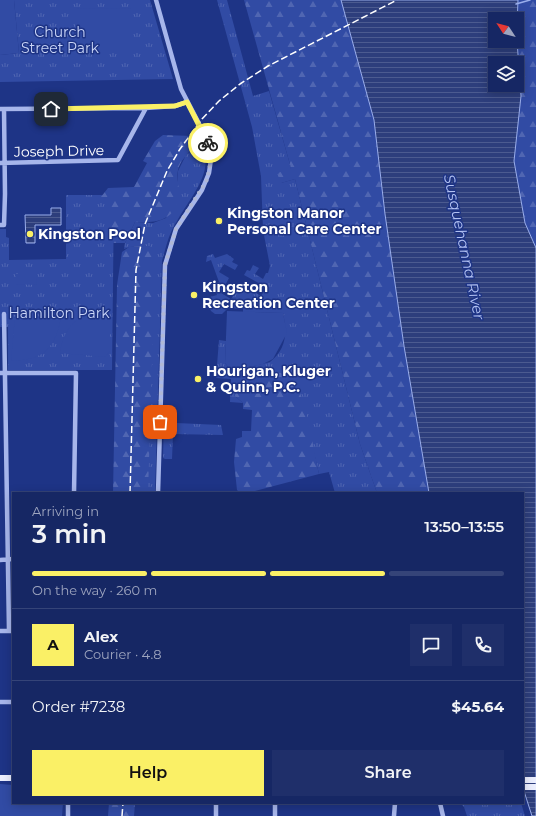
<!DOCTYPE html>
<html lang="en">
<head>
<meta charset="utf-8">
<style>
	:root { --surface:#162764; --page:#1f2f6a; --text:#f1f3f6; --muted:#9ea5bf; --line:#354478; --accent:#faf066 }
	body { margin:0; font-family:Montserrat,sans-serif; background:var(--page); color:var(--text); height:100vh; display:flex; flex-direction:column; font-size:15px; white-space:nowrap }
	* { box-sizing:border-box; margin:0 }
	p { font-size:13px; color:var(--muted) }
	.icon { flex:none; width:22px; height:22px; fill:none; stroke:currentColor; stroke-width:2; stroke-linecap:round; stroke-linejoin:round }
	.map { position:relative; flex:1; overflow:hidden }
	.side { position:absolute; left:12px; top:492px; width:512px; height:312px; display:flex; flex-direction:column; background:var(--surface); border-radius:0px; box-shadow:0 2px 10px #0003,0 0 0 1px var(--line) }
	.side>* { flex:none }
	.needle { width:26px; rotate:306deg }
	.buttons { position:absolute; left:488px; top:12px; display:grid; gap:8px }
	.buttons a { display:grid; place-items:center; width:36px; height:36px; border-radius:0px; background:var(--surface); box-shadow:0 2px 10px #0003,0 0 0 1px var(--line); font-size:20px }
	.pin { position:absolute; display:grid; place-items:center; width:34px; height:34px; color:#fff; margin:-17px; border-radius:8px; box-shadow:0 2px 6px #0006 }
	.courier { position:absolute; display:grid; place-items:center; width:40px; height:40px; margin:-20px; border:3px solid #faf066; border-radius:50%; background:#fff; color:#222; box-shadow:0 1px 5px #0007 }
	.head em { font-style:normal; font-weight:600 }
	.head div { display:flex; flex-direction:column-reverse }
	.head { display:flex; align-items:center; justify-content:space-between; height:68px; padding:0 20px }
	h1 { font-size:26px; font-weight:600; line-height:30px }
	.bar { display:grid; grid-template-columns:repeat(4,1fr); gap:6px 4px; align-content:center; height:48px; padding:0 20px }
	.bar i { height:5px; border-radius:3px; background:var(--line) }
	.bar .selected { background:var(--accent) }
	.bar p { grid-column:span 4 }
	.line { display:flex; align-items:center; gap:10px; padding:0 20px; border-top:1px solid var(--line) }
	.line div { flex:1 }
	.round { display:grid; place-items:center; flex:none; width:42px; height:42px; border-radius:0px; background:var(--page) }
	.primary-button { display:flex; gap:8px; margin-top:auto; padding:8px 20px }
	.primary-button a { flex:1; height:46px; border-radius:0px; background:var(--accent); color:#111; font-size:16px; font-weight:600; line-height:46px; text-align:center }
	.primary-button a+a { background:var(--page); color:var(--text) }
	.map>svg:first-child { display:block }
	.grass { fill:url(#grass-tufts) }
	.forest { fill:url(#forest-firs) }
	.pitch { fill:#314ba4 }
	.water { fill:url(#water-rules); stroke:#9aaeec; fill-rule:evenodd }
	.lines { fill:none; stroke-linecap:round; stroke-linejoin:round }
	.stream { stroke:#9aaeec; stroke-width:1.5 }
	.minor { stroke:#a7b6eb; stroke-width:4.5 }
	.major { stroke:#ebeefe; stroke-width:6 }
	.rail { stroke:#fff; stroke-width:1.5; stroke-dasharray:7 3; stroke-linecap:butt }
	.done { stroke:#b0b8d5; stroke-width:4; stroke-dasharray:0 7.2 }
	.route { stroke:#faf066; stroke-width:5 }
	.poi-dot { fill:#faf066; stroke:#1e3486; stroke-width:1.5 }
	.labels { text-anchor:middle; stroke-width:3; stroke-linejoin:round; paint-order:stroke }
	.park-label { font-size:14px; fill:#cbd6f8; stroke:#1e3486 }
	.street-label { font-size:14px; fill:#fff; stroke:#1e3486 }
	.poi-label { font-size:14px; font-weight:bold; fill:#fff; stroke:#1e3486; text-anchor:start }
	.water-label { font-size:15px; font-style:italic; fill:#b2c1f2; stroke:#1e3486 }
</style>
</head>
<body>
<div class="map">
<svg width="536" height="816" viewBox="0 0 536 816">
	<defs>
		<pattern id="grass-tufts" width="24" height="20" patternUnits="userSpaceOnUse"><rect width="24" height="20" fill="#314ba4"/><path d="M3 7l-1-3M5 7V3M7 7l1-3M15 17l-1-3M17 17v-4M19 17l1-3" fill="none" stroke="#5066b2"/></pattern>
		<pattern id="forest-firs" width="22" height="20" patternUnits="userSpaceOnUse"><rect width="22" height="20" fill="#314ba4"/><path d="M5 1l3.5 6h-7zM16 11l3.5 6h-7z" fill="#5066b2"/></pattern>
		<pattern id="water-rules" width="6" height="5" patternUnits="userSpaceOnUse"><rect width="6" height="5" fill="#2d3e7c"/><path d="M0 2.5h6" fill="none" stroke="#4c5b90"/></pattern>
	</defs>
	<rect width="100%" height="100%" fill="#1e3486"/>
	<path class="grass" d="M 14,0 L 150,0 L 173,79 L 0,82 L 0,55 L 19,53 Z
		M 217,0 L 227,0 L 253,96 L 269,91 L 291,168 L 281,183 L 295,179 L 360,444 L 377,493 L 335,493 L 329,472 L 319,474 L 305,413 L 294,380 L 273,372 L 236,378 L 236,397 L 243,403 L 230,402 L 231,379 L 216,378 L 219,340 L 226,341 L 225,363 L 231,371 L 270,362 C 287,348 287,333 283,313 L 243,312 L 243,309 L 228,308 L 222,314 L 215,314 L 211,311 L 207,302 L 211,300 L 210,297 L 217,295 L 213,284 L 219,282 L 211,260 L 206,262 L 207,256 L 213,254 L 215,258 L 227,254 L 234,259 L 232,262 L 238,265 L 235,270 L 224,264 L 219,272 L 229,278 L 221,293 L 231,299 L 241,284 L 261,296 L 266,287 L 244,275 L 247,270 L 250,271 L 253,265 L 259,268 L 255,274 L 263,279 L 266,273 L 268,273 L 270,266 L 263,230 L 261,176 L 252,127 Z
		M 199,131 C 217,171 196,188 177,221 C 169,233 166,247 162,261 L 155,493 L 148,493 L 144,246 L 130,247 L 124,249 L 125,243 L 135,222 L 153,223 L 166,218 L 178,188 L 178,171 L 186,155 L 190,152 L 192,142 L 196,140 Z
		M 66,195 L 114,195 L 112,370 L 8,370 L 8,327 L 0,327 L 0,229 L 6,229 L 6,237 L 9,238 L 9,260 L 66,259 Z
		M 166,413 L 176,413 L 176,423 L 221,425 L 223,435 L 173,434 L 172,459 L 165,459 L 163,458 L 164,414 Z
		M 460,803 L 521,803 L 525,816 L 467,816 L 464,807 Z"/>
	<path class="forest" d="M 244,0 L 341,0 L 374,120 L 385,214 L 404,346 L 429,493 L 377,493 L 360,444 L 295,179 L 281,183 L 278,173 L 291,168 Z
		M 518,0 L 536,0 L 536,248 L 525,223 L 514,161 L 521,96 L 517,41 Z
		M 163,135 L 192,136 L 197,135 L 196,140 L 192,142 L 193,147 C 188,154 180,161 178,170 C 176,180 181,191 178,201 C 173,222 152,223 135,222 L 125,243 L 108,243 L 109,198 L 101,197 L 108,188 L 134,187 L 147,163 L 143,161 L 155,141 Z
		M 144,246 L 150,246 L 155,263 L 148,493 L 113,493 L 117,285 L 122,252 L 129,247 Z
		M 273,372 C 280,373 288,373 293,378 C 304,391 315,455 319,474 L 247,493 L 240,493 L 237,490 L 234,462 L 236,439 L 242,437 L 242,431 L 251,431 L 252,410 L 243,409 L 243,403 L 236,397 L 236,378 Z
		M 109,803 L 135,803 L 134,816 L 108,816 Z"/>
	<path class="pitch" d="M 0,0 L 14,0 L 19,53 L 0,55 Z
		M 131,8 L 131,48 L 75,48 L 75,9 Z
		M 16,274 L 37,274 L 36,285 L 16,284 Z
		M 100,308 L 110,309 L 110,351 L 105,357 L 60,353 C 63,329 77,315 100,308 Z
		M 227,311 L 283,313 L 287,333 L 273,359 L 263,364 L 231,371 L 225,363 Z
		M 15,316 L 61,317 C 56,347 43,362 11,360 Z
		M 0,784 L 13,785 L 13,803 L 63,803 L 62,816 L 0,816 Z"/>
	<path class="water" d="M 341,0 L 518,0 L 517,25 L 517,19 L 495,19 L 495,41 L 517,41 L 521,96 L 514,161 L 525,223 L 536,248 L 536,816 L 532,816 L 523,788 L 523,493 L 429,493 L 404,346 L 385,214 L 374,120 ZM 495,63 L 517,63 L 517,85 L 495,85 Z
		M 51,208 L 61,208 L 61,225 L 35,225 L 35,243 L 26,243 L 25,215 L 51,215 Z"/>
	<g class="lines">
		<path class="stream" d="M 516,4 L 530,0"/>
		<path class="minor" d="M 156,0 L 181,89 L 207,139 L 211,159 L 209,173 L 202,190 L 176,229 L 165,265 L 158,493
			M 0,109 L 146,108 L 175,106 L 187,102
			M 0,163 L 118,160 L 146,108
			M 0,225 L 4,225 L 5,194 L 4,109
			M 4,314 L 9,631
			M 0,373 L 76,373 L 74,493
			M 0,560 L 13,559
			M 0,631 L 13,631
			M 0,702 L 13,702
			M 440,803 L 443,816
			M 68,816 L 68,803
			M 216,816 L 216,803
			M 275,816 L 275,803
			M 394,816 L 395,803"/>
		<path class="major" d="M 0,778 L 13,778
			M 523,780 L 536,780
			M 523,787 L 536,787"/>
		<path class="rail" d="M 130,493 L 136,270 L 145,224 L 167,171 L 180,149 L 202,119 L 219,101 L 240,84 L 268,66 L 397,0
			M 122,816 L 123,803"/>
	</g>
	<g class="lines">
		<path class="done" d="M 160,422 L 165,265 L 176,229 L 207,180 L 211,159 L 208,143"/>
		<path class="route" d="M 51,109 L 175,106 L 187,102 L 208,143"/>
	</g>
	<g class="poi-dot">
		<circle cx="219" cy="221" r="4"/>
		<circle cx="30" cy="234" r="4"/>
		<circle cx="194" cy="295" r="4"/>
		<circle cx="198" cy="379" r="4"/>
	</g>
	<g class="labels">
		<g class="park-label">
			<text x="60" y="37">Church<tspan x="60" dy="16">Street Park</tspan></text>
			<text x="59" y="318">Hamilton Park</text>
		</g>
		<g class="street-label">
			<text transform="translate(59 151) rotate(-1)" y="5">Joseph Drive</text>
		</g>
		<g class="poi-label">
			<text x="227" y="218">Kingston Manor<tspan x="227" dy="16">Personal Care Center</tspan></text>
			<text x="38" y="239">Kingston Pool</text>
			<text x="202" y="292">Kingston<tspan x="202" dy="16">Recreation Center</tspan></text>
			<text x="206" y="376">Hourigan, Kluger<tspan x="206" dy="16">&amp; Quinn, P.C.</tspan></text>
		</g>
		<g class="water-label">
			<text transform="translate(464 247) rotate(78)" y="5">Susquehanna River</text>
		</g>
	</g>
</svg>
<div class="buttons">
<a><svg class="needle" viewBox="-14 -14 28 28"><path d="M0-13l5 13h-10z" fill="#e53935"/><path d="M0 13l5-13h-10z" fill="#9ea5bf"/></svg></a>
<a><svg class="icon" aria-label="layers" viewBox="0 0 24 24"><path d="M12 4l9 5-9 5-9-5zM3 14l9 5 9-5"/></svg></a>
</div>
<div class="pin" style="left:160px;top:422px;background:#ea580c"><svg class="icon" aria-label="bag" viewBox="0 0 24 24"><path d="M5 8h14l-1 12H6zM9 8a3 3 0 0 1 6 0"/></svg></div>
<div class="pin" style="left:51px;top:109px;background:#1f2937"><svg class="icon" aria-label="home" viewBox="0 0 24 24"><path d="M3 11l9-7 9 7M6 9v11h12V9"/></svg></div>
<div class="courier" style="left:208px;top:143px"><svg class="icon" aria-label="bike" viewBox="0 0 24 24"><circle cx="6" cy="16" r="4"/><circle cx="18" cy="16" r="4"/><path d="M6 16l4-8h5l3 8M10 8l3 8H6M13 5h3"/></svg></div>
<section class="side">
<div class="head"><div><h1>3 min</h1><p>Arriving in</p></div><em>13:50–13:55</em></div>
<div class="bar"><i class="selected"></i><i class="selected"></i><i class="selected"></i><i></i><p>On the way · 260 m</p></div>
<div class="line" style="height:72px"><b class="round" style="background:var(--accent);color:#111">A</b><div><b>Alex</b><p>Courier · 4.8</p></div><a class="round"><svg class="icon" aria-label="chat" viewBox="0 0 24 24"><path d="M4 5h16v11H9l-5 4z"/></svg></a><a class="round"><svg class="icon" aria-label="phone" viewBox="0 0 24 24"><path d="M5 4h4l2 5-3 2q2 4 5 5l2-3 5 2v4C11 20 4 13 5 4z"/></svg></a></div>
<div class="line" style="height:52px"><div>Order #7238</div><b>$45.64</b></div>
<div class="primary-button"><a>Help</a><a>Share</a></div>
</section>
</div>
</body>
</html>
